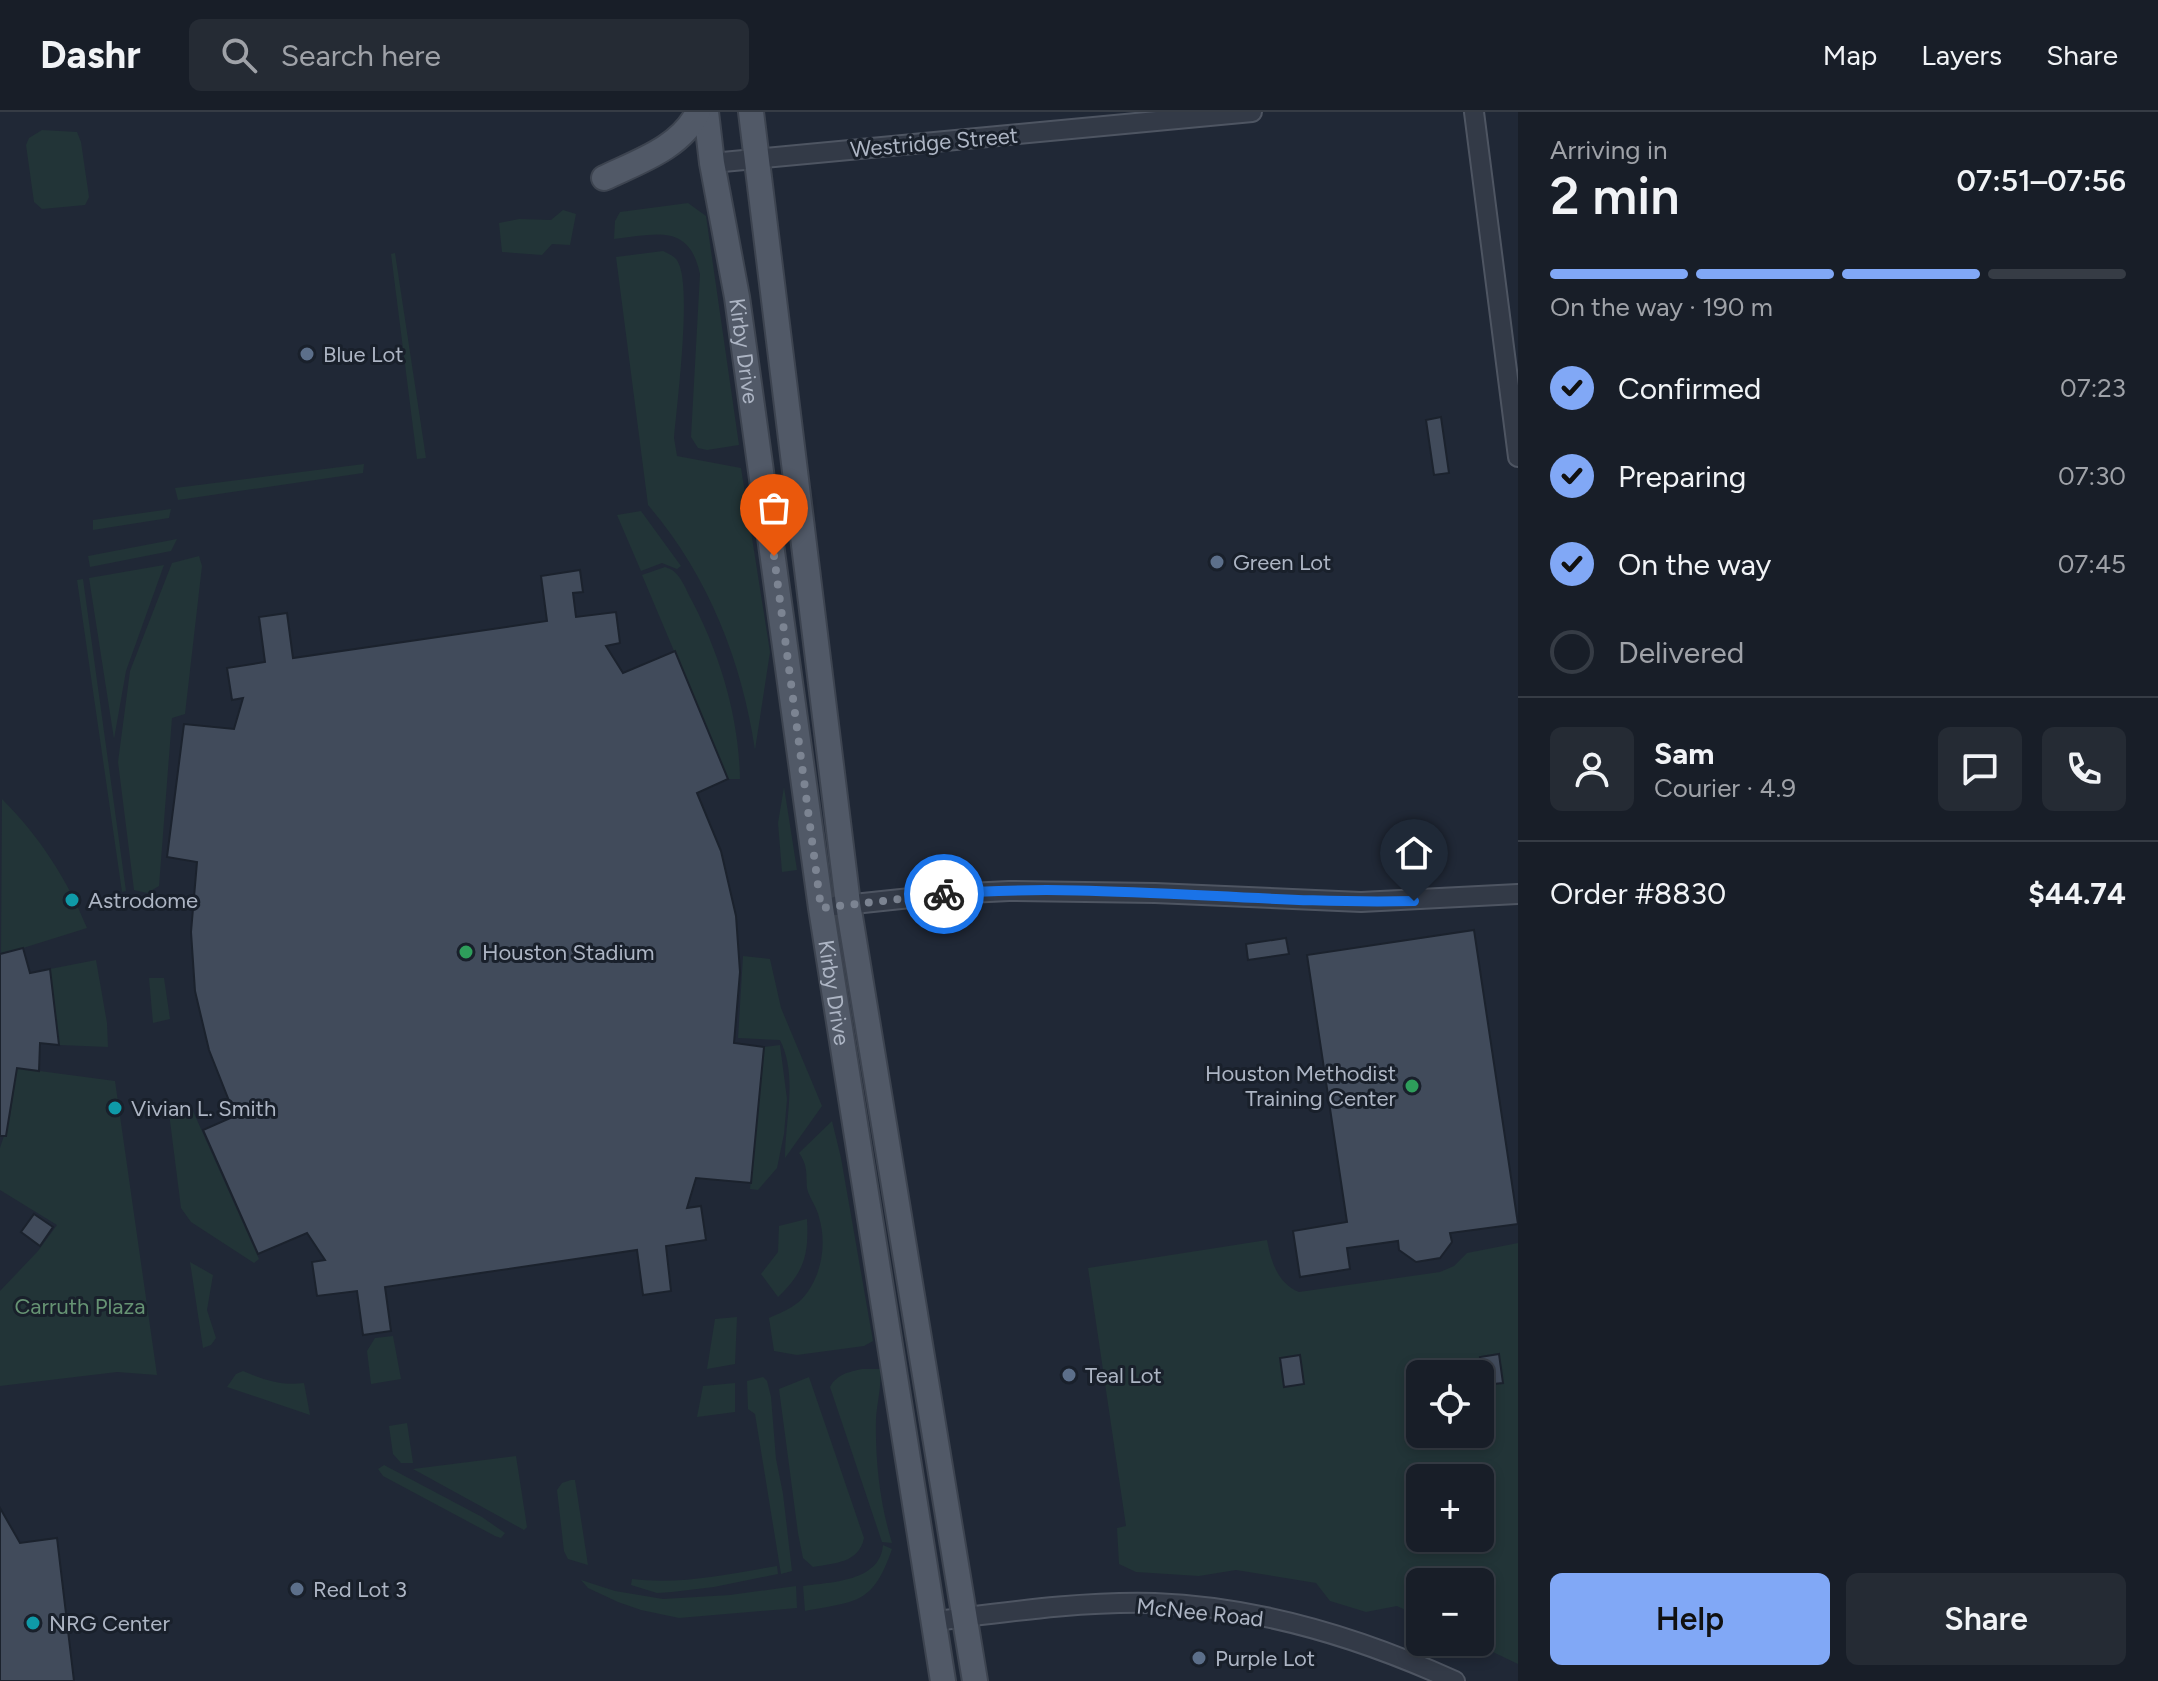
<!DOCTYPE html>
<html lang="en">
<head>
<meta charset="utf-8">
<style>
	:root { --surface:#181e28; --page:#252b34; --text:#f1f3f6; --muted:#9fa2a8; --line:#363c45; --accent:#81a8f6 }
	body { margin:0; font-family:Figtree,sans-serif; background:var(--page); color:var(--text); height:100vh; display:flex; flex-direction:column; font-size:30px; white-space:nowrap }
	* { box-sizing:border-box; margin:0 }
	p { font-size:26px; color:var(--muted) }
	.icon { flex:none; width:44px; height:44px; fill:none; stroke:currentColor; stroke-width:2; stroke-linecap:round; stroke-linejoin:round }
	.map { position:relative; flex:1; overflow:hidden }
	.details { display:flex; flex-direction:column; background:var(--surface); width:640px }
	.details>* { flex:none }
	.buttons { position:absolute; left:1406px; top:1248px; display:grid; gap:16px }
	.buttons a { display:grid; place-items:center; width:88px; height:88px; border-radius:12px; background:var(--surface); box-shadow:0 4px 12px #0003,0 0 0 2px var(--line); font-size:40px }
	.pin { position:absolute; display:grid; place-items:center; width:68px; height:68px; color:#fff; margin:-82px -34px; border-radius:50% 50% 50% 0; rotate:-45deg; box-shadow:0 0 8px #0007 }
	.pin .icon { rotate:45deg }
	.courier { position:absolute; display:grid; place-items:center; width:80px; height:80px; margin:-40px; border:6px solid #1a73e8; border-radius:50%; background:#fff; color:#222; box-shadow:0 2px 10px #0007 }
	.headline em { font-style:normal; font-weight:600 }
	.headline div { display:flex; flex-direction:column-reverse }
	.headline { display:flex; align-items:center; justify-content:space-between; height:136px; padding:0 32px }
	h1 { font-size:52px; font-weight:600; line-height:60px }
	.bar { display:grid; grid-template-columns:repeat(4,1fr); gap:12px 8px; align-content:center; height:96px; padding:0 32px }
	.bar i { height:10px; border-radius:6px; background:var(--line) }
	.bar .on { background:var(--accent) }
	.bar p { grid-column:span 4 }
	.line { display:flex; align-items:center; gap:20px; padding:0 32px; border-top:2px solid var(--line) }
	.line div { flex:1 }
	.round { display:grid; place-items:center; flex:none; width:84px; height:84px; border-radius:12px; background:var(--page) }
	ol { padding:0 32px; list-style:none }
	li { display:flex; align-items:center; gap:24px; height:88px }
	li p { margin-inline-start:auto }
	li .icon { padding:8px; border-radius:50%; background:var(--accent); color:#111; stroke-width:4 }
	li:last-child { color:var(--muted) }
	li i { width:44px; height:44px; border:4px solid var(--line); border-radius:50% }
	.cta { display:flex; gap:16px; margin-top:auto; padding:16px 32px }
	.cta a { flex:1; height:92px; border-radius:12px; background:var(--accent); color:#111; font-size:32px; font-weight:600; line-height:92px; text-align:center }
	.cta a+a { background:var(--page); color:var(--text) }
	header { display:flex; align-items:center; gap:48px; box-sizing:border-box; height:112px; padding:0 40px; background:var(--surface); border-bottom:2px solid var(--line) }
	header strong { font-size:38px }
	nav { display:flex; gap:44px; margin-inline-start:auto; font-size:28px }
	.search { width:560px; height:72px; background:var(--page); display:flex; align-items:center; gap:20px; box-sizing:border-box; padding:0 28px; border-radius:12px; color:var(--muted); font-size:30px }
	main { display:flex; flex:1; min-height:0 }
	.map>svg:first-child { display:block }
	.green { fill:#223437; fill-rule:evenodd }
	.building { fill:#414b5b; stroke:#1b222d; stroke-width:2 }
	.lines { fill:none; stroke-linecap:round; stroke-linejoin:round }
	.minor-casing { stroke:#4e5562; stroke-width:22 }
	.major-casing { stroke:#3d4450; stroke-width:28 }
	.minor { stroke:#333a47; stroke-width:18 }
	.major { stroke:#515967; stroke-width:24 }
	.done { stroke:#7c8492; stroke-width:8; stroke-dasharray:0 14.4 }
	.route { stroke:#1a73e8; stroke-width:10 }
	.service-dot { fill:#5c6f8a; stroke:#19202b; stroke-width:3 }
	.culture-dot { fill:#0f9aa8; stroke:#19202b; stroke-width:3 }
	.leisure-dot { fill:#2e9e5b; stroke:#19202b; stroke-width:3 }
	.labels { text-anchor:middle; stroke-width:6; stroke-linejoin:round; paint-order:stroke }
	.street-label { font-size:22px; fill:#adb5c4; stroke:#19202b }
	.poi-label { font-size:22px; fill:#adb5c4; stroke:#19202b; text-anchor:start }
	.park-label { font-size:22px; fill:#669373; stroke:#19202b }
</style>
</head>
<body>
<header>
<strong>Dashr</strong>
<div class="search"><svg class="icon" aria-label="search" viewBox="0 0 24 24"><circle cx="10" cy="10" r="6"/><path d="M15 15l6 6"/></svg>Search here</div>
<nav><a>Map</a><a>Layers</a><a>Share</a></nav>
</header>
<main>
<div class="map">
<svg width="1518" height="1569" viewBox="0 0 1518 1569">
	<rect width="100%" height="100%" fill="#202836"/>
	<path class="green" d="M 42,18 L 77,20 L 81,30 L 89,85 L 85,93 L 42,97 L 34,90 L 26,33 L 29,26 Z
		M 688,91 L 706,104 L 739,333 L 707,338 L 698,336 L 691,325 L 700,162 C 689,110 655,123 614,127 L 615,109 L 620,100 Z
		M 563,98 L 576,102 L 570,133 L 552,132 L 542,143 L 502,140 L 499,111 L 519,107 L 551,108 Z
		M 663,139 C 669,142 675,144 678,150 C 692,175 677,292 674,326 L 677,344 L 741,356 L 770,540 L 755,638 C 742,549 708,463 648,393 L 616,145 Z
		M 395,141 L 426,346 L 417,347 L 391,142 Z
		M 364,352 L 363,361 L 178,388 L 175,376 Z
		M 171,397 L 169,406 L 93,418 L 93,408 Z
		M 641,399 L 681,454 L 677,457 L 662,451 L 641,459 L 617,403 Z
		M 177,427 L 171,439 L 90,455 L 88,444 Z
		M 199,444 L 202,454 L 185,602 L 172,606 L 159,774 L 147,781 L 134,778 L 118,650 L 130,559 L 172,451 Z
		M 164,453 L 126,559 L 114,627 L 89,466 Z
		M 665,455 C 680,459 684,474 691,487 C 720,542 739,605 740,667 L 728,667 L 642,463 Z
		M 83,467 L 126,779 L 122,780 L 77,468 Z
		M 784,675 L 797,758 L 782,760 L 778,711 Z
		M 2,687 C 40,725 67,767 87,816 L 23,836 L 1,841 Z
		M 743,844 L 770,847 L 781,896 L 822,994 L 785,1046 C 785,1008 798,964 780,928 L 738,926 Z
		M 96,848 L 107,911 L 108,935 L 59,933 L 50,857 Z
		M 149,866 L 164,866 L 170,907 L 153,911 Z
		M 780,933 L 787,987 L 784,1022 L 777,1056 L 758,1078 L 750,1077 L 764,935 Z
		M 17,956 L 115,969 L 157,1263 L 117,1260 L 0,1274 L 0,1179 L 38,1139 L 57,1113 L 0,1078 L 0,1036 L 10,1005 Z
		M 193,999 L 259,1147 L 254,1151 L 191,1110 L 181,1096 L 169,1001 Z
		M 832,1009 L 841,1046 L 873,1229 L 864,1234 L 797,1243 L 774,1239 L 769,1206 C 780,1201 793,1196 802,1187 C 822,1165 827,1132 819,1105 C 817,1095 809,1086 807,1076 C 806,1061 808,1054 799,1041 Z
		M 807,1107 C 809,1144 804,1160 778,1185 L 761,1162 L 778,1140 L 779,1114 Z
		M 1267,1128 C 1271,1149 1277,1171 1299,1180 L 1440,1160 L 1454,1154 L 1467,1141 L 1518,1131 L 1518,1552 L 1472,1530 L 1480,1530 L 1480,1470 L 1420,1470 L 1420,1505 L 1397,1494 L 1366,1500 L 1330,1489 L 1316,1471 L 1236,1458 L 1199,1464 L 1136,1460 L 1119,1452 L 1117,1416 L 1126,1414 L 1088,1156 ZM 1420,1262 L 1480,1262 L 1480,1322 L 1420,1322 ZM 1420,1366 L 1480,1366 L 1480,1426 L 1420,1426 Z
		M 190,1150 L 213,1163 L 207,1198 L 216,1226 L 211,1233 L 203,1236 Z
		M 737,1205 L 735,1252 L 707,1257 L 715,1207 Z
		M 393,1224 L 401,1267 L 371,1272 L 367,1239 L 375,1226 Z
		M 862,1257 L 880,1257 C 882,1274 877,1290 876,1307 C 875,1348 880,1392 892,1431 L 882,1430 L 830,1275 C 837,1262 849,1260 862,1257 Z
		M 243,1259 C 264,1268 282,1274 304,1271 L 310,1303 L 227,1275 L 236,1262 Z
		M 763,1265 L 767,1269 L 771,1285 L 776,1347 L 783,1382 L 792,1459 L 781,1462 L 755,1302 L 748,1297 L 747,1269 Z
		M 809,1265 L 864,1426 C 859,1451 835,1451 813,1455 L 803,1446 L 798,1421 L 779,1277 Z
		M 735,1271 L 735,1300 L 697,1305 L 703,1274 Z
		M 407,1311 L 413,1351 L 401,1351 L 393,1342 L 389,1314 Z
		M 516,1344 L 527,1415 L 524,1418 L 413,1357 Z
		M 384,1353 L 482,1405 L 505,1421 L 501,1426 L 495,1424 L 383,1364 L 378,1357 Z
		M 571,1368 L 575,1368 L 588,1453 L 568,1447 L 564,1439 L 557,1378 L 562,1371 Z
		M 883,1433 L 892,1437 C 873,1492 858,1489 805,1499 L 803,1474 C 831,1470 880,1470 883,1433 Z
		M 777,1454 L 778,1462 L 714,1475 L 672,1480 L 657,1481 L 631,1473 L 632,1467 C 681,1473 729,1462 777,1454 Z
		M 581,1468 L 615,1479 L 663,1487 L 730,1483 L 796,1474 L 797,1496 L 679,1506 L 641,1498 L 618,1490 L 588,1476 Z"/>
	<path class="building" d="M 1441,305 L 1449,361 L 1434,363 L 1426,308 Z
		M 580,458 L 583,480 L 573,481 L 576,505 L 616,500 L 620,531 L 606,534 L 623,561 L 675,539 L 728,667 L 697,681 L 721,739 L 736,804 L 740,860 L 734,931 L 764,935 L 751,1071 L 696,1066 L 687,1096 L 701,1094 L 706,1128 L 666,1134 L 671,1179 L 643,1183 L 637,1138 L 385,1175 L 391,1219 L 363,1223 L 357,1179 L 317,1184 L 312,1150 L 325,1148 L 307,1121 L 258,1142 L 203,1018 L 235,1004 L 209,938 L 195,879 L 191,820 L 197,750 L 167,745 L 184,612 L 234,617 L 243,586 L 232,588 L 227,556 L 265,550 L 259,505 L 287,501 L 293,546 L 547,509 L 541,464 Z
		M 1474,818 L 1518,1112 L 1450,1121 L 1452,1130 L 1440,1146 L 1416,1150 L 1399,1138 L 1398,1129 L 1347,1136 L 1350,1157 L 1300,1165 L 1293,1119 L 1347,1110 L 1307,843 Z
		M 1286,826 L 1289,842 L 1248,848 L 1246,832 Z
		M 23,836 L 30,861 L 50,857 L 59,933 L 40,931 L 39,959 L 17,956 L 6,1024 L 0,1024 L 0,842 Z
		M 34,1102 L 53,1115 L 40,1134 L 21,1120 Z
		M 1499,1242 L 1503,1271 L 1484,1273 L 1480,1245 Z
		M 1300,1243 L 1304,1272 L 1284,1275 L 1280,1246 Z
		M 0,1396 L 20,1431 L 57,1426 L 74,1569 L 0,1569 Z"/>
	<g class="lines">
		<g class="minor-casing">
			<path id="minor" d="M 1474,0 L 1518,345
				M 712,51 L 1252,0
				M 835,794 L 948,782 L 1009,779 L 1155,781 L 1361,790 L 1518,782
				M 935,1509 C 1008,1500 1081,1489 1155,1491 C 1260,1495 1361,1526 1455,1569"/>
		</g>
		<g class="major-casing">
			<g id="major">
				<path id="s1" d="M 706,0 L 712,51 L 737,185 L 821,796 L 943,1569"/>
				<path d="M 751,0 L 848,792 L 975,1569"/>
				<path d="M 604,66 C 637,50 681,36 698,0"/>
			</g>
		</g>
		<use href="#minor" class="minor"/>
		<use href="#major" class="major"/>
	</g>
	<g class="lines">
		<path class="done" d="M 774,444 L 821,796 L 944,782"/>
		<path class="route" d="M 944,782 C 1100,769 1257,793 1414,789"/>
	</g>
	<g class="service-dot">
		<circle cx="307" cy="242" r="8"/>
		<circle cx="1217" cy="450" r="8"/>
		<circle cx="1069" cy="1263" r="8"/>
		<circle cx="297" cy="1477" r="8"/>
		<circle cx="1199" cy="1546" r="8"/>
	</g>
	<g class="culture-dot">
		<circle cx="72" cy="788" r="8"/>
		<circle cx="115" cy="996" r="8"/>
		<circle cx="33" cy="1511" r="8"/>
	</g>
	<g class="leisure-dot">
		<circle cx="466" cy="840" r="8"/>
		<circle cx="1412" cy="974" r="8"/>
	</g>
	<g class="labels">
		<g class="street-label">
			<text transform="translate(934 30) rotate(-5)" y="8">Westridge Street</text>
			<text dy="8" stroke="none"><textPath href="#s1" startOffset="242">Kirby Drive</textPath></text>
			<text dy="8" stroke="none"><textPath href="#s1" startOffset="890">Kirby Drive</textPath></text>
			<text transform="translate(1200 1500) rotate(6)" y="8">McNee Road</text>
		</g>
		<g class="poi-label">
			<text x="323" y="250">Blue Lot</text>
			<text x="1233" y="458">Green Lot</text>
			<text x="88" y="796">Astrodome</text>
			<text x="482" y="848">Houston Stadium</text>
			<text x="1396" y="969" text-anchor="end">Houston Methodist<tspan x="1396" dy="25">Training Center</tspan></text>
			<text x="131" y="1004">Vivian L. Smith</text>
			<text x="1085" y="1271">Teal Lot</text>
			<text x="313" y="1485">Red Lot 3</text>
			<text x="49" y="1519">NRG Center</text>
			<text x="1215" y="1554">Purple Lot</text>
		</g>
		<g class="park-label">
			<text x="80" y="1202">Carruth Plaza</text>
		</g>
	</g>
</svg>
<div class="buttons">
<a><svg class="icon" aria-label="locate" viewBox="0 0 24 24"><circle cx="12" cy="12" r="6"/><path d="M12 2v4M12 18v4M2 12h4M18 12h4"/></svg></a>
<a>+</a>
<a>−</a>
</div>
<div class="pin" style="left:774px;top:444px;background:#ea580c"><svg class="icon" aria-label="bag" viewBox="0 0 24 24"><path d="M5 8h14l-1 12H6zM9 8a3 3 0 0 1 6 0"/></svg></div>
<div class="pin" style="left:1414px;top:789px;background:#1f2937"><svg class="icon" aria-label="home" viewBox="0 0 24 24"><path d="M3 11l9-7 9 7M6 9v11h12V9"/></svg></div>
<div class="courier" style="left:944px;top:782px"><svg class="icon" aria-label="bike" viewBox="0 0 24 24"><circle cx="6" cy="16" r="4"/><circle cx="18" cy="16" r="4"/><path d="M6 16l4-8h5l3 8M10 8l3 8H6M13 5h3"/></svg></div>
</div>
<section class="details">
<div class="headline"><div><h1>2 min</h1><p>Arriving in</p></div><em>07:51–07:56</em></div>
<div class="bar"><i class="on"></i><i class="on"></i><i class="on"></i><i></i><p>On the way · 190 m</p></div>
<ol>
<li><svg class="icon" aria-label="check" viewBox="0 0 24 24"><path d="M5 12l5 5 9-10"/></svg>Confirmed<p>07:23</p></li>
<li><svg class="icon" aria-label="check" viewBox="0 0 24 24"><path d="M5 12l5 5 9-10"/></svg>Preparing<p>07:30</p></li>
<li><svg class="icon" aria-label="check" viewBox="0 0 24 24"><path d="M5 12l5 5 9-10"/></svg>On the way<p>07:45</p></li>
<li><i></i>Delivered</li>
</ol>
<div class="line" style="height:144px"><a class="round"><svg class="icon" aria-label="person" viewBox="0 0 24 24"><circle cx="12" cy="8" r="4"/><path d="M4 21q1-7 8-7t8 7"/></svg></a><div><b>Sam</b><p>Courier · 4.9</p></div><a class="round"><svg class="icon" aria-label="chat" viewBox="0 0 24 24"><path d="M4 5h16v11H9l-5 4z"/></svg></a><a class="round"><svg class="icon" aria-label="phone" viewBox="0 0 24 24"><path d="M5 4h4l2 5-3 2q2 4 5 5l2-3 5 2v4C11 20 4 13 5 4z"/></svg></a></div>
<div class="line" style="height:104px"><div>Order #8830</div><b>$44.74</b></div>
<div class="cta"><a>Help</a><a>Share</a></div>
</section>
</main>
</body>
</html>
